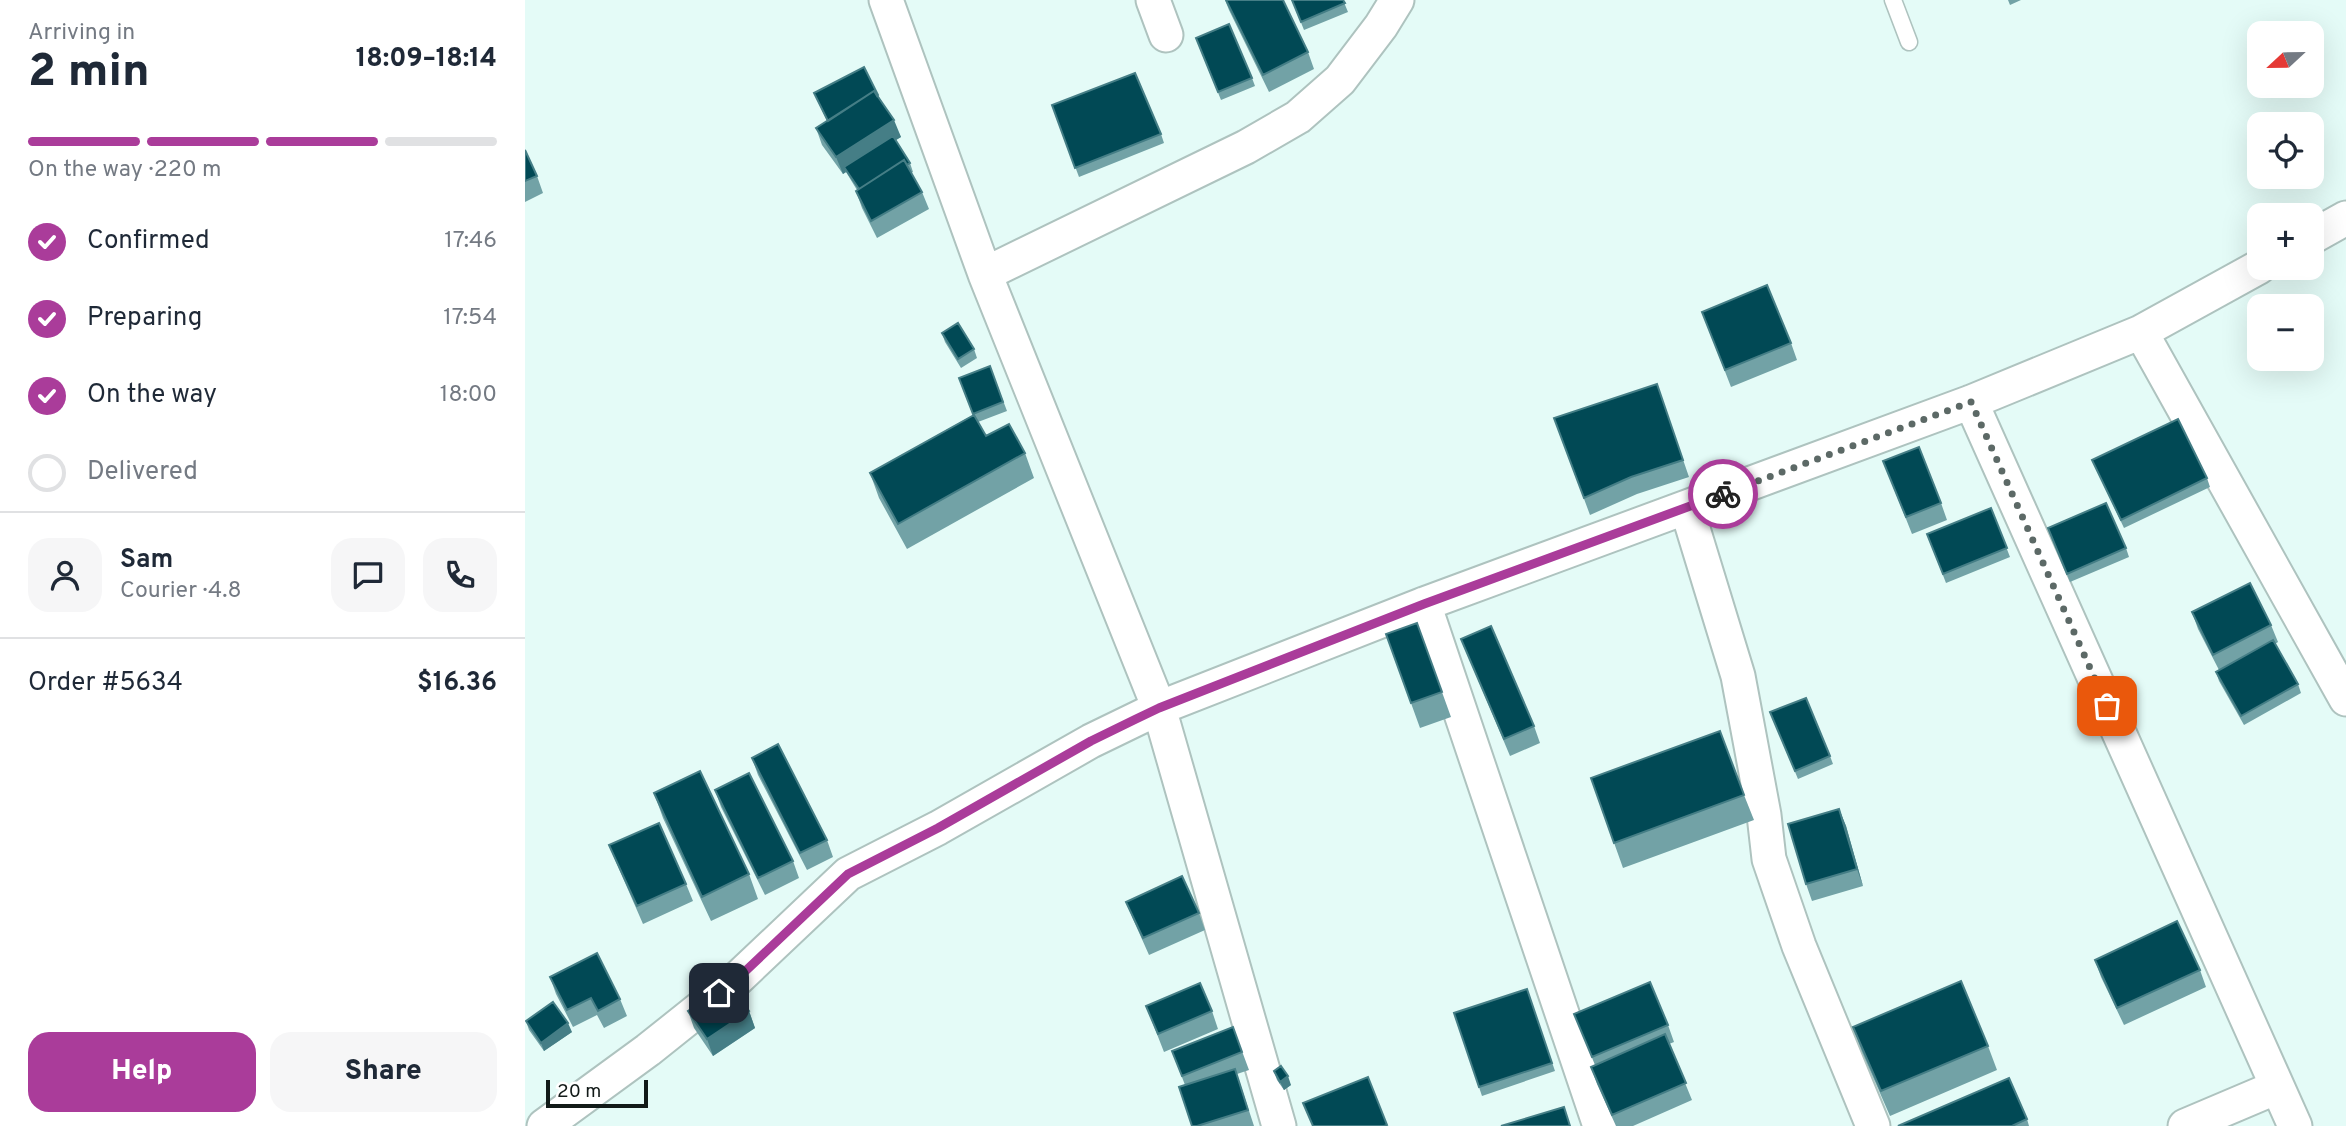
<!DOCTYPE html>
<html lang="en">
<head>
<meta charset="utf-8">
<style>
	:root { --surface:#fff; --page:#f6f6f7; --text:#1f2937; --muted:#747a83; --line:#e0e1e3; --accent:#aa3c9a }
	body { margin:0; font-family:Overpass,sans-serif; background:var(--page); color:var(--text); height:100vh; display:flex; flex-direction:column; font-size:26px; white-space:nowrap }
	* { box-sizing:border-box; margin:0 }
	p { font-size:23px; color:var(--muted) }
	.icon { flex:none; width:38px; height:38px; fill:none; stroke:currentColor; stroke-width:2; stroke-linecap:round; stroke-linejoin:round }
	.map { position:relative; flex:1; overflow:hidden }
	.drawer { display:flex; flex-direction:column; background:var(--surface); width:525px }
	.drawer>* { flex:none }
	.needle { width:46px; rotate:248deg }
	.controls { position:absolute; left:1722px; top:21px; display:grid; gap:14px }
	.controls a { display:grid; place-items:center; width:77px; height:77px; border-radius:14px; background:var(--surface); box-shadow:0 7px 28px #0002; font-size:35px }
	.scale { position:absolute; left:21px; bottom:18px; width:102px; box-sizing:border-box; padding-left:7px; border:4px solid #121a18; border-top:0; font-size:19px; line-height:24px; white-space:nowrap; color:#121a18; -webkit-text-stroke:5px #fff; paint-order:stroke }
	.pin { position:absolute; display:grid; place-items:center; width:60px; height:60px; color:#fff; margin:-30px; border-radius:14px; box-shadow:0 4px 10px #0006 }
	.courier { position:absolute; display:grid; place-items:center; width:70px; height:70px; margin:-35px; border:5px solid #aa3c9a; border-radius:50%; background:#fff; color:#222; box-shadow:0 2px 9px #0007 }
	.head em { font-style:normal; font-weight:800 }
	.head div { display:flex; flex-direction:column-reverse }
	.head { display:flex; align-items:center; justify-content:space-between; height:119px; padding:0 28px }
	h1 { font-size:46px; font-weight:800; line-height:52px }
	.bar { display:grid; grid-template-columns:repeat(4,1fr); gap:10px 7px; align-content:center; height:84px; padding:0 28px }
	.bar i { height:9px; border-radius:5px; background:var(--line) }
	.bar .selected { background:var(--accent) }
	.bar p { grid-column:span 4 }
	.line { display:flex; align-items:center; gap:18px; padding:0 28px; border-top:2px solid var(--line) }
	.line div { flex:1 }
	.round { display:grid; place-items:center; flex:none; width:74px; height:74px; border-radius:21px; background:var(--page) }
	ol { padding:0 28px; list-style:none }
	li { display:flex; align-items:center; gap:21px; height:77px }
	li p { margin-inline-start:auto }
	li .icon { padding:7px; border-radius:50%; background:var(--accent); color:#fff; stroke-width:4 }
	li:last-child { color:var(--muted) }
	li i { width:38px; height:38px; border:4px solid var(--line); border-radius:50% }
	.button { display:flex; gap:14px; margin-top:auto; padding:14px 28px }
	.button a { flex:1; height:80px; border-radius:21px; background:var(--accent); color:#fff; font-size:28px; font-weight:800; line-height:80px; text-align:center }
	.button a+a { background:var(--page); color:var(--text) }
	main { display:flex; flex:1; min-height:0 }
	.map>svg:first-child { display:block }
	.lines { fill:none; stroke-linecap:round; stroke-linejoin:round }
	.service-casing { stroke:#aec3bf; stroke-width:19 }
	.minor-casing { stroke:#aec3bf; stroke-width:37 }
	.service { stroke:#fff; stroke-width:16 }
	.minor { stroke:#fff; stroke-width:33 }
	.wall { fill:#72a2a6 }
	.shaded-wall { fill:#457e86 }
	.building { fill:#014955; stroke:#457e86; stroke-width:2 }
	.done { stroke:#5c6966; stroke-width:7; stroke-dasharray:0 12.6 }
	.route { stroke:#aa3c9a; stroke-width:9 }
</style>
</head>
<body>
<main>
<section class="drawer">
<div class="head"><div><h1>2 min</h1><p>Arriving in</p></div><em>18:09–18:14</em></div>
<div class="bar"><i class="selected"></i><i class="selected"></i><i class="selected"></i><i></i><p>On the way · 220 m</p></div>
<ol>
<li><svg class="icon" aria-label="check" viewBox="0 0 24 24"><path d="M5 12l5 5 9-10"/></svg>Confirmed<p>17:46</p></li>
<li><svg class="icon" aria-label="check" viewBox="0 0 24 24"><path d="M5 12l5 5 9-10"/></svg>Preparing<p>17:54</p></li>
<li><svg class="icon" aria-label="check" viewBox="0 0 24 24"><path d="M5 12l5 5 9-10"/></svg>On the way<p>18:00</p></li>
<li><i></i>Delivered</li>
</ol>
<div class="line" style="height:126px"><a class="round"><svg class="icon" aria-label="person" viewBox="0 0 24 24"><circle cx="12" cy="8" r="4"/><path d="M4 21q1-7 8-7t8 7"/></svg></a><div><b>Sam</b><p>Courier · 4.8</p></div><a class="round"><svg class="icon" aria-label="chat" viewBox="0 0 24 24"><path d="M4 5h16v11H9l-5 4z"/></svg></a><a class="round"><svg class="icon" aria-label="phone" viewBox="0 0 24 24"><path d="M5 4h4l2 5-3 2q2 4 5 5l2-3 5 2v4C11 20 4 13 5 4z"/></svg></a></div>
<div class="line" style="height:91px"><div>Order #5634</div><b>$16.36</b></div>
<div class="button"><a>Help</a><a>Share</a></div>
</section>
<div class="map">
<svg width="1821" height="1126" viewBox="0 0 1821 1126">
	<rect width="100%" height="100%" fill="#e4fbf7"/>
	<g class="lines">
		<g class="service-casing">
			<path id="service" d="M 1368,0 L 1384,42"/>
		</g>
		<g class="minor-casing">
			<path id="minor" d="M 361,0 L 460,274 L 634,708 L 754,1126
				M 628,0 L 641,35
				M 1787,237 L 1821,218
				M 460,274 L 721,147 L 773,117 L 815,80 L 856,26 L 872,0
				M 1616,332 L 1821,699
				M 1446,402 L 1770,1126
				M 1162,509 L 1213,676 L 1239,815 L 1244,859 L 1274,946 L 1348,1126
				M 899,604 L 1075,1126
				M 19,1126 L 123,1050 L 212,979 L 323,874 L 413,828 L 566,741 L 634,708 L 899,604 L 1446,402 L 1616,332 L 1734,267
				M 1660,1126 L 1752,1087"/>
		</g>
		<use href="#service" class="service"/>
		<use href="#minor" class="minor"/>
	</g>
	<path class="wall" d="M 700,0 L 758,0 L 783,52 L 789,69 L 744,92 L 704,10 Z
		M 767,0 L 818,0 L 823,12 L 779,30 Z
		M 1483,0 L 1496,0 L 1485,5 Z
		M 674,46 L 727,78 L 730,86 L 696,100 Z
		M 289,93 L 353,95 L 376,137 L 370,140 L 385,163 L 388,172 L 386,173 L 397,192 L 404,209 L 352,238 L 337,208 L 331,191 L 332,190 L 321,172 L 318,174 L 297,145 L 291,128 L 302,121 Z
		M 527,105 L 636,134 L 639,143 L 554,177 Z
		M 0,150 L 12,176 L 18,193 L 0,202 Z
		M 1177,312 L 1266,343 L 1272,360 L 1206,387 Z
		M 417,333 L 449,349 L 452,358 L 436,368 L 420,342 Z
		M 465,366 L 482,411 L 453,422 L 461,436 L 500,453 L 509,478 L 382,549 L 354,498 L 345,473 L 448,415 L 434,378 Z
		M 1132,384 L 1164,477 L 1112,494 L 1065,515 L 1029,418 Z
		M 1567,460 L 1682,478 L 1685,487 L 1599,528 Z
		M 1358,461 L 1416,503 L 1422,520 L 1387,534 Z
		M 1466,508 L 1485,557 L 1421,583 L 1402,534 Z
		M 1523,528 L 1601,548 L 1604,557 L 1545,582 Z
		M 1667,612 L 1746,625 L 1753,642 L 1750,644 L 1773,684 L 1776,693 L 1719,725 L 1694,681 L 1691,672 L 1694,670 L 1673,629 Z
		M 892,623 L 926,717 L 895,728 L 861,634 Z
		M 936,639 L 1009,726 L 1015,743 L 985,756 Z
		M 1245,712 L 1305,756 L 1308,764 L 1273,779 Z
		M 227,758 L 302,840 L 308,857 L 282,870 L 233,775 Z
		M 1066,778 L 1219,795 L 1229,820 L 1098,868 Z
		M 190,790 L 268,861 L 274,878 L 240,895 L 196,807 Z
		M 129,793 L 224,874 L 233,899 L 186,921 L 138,818 Z
		M 1314,809 L 1321,826 L 1338,886 L 1287,901 L 1281,884 Z
		M 84,845 L 161,884 L 168,901 L 118,924 L 91,862 Z
		M 601,902 L 674,913 L 680,930 L 624,955 L 608,919 Z
		M 1570,960 L 1675,970 L 1681,987 L 1599,1025 L 1576,977 Z
		M 25,977 L 95,999 L 102,1016 L 79,1028 L 72,1015 L 48,1027 L 31,994 Z
		M 1002,989 L 1030,1071 L 957,1096 L 929,1013 Z
		M 621,1006 L 687,1011 L 693,1029 L 639,1052 Z
		M 163,1011 L 224,1011 L 230,1028 L 188,1056 L 169,1028 Z
		M 1049,1014 L 1143,1025 L 1149,1042 L 1144,1044 L 1167,1100 L 1108,1126 L 1091,1126 L 1072,1084 L 1066,1067 L 1070,1065 Z
		M 1,1021 L 47,1032 L 19,1051 L 4,1030 Z
		M 708,1027 L 724,1070 L 712,1074 L 729,1126 L 667,1126 L 660,1085 L 647,1051 Z
		M 1328,1027 L 1463,1046 L 1472,1070 L 1365,1116 L 1337,1052 Z
		M 749,1071 L 766,1085 L 759,1090 L 752,1080 Z
		M 1502,1119 L 1504,1126 L 1373,1126 Z"/>
	<path class="shaded-wall" d="M 369,120 L 376,137 L 322,171 L 319,167 L 321,172 L 318,174 L 311,157 Z
		M 1314,809 L 1321,826 L 1338,886 L 1332,869 Z
		M 224,1011 L 230,1028 L 188,1056 L 182,1039 Z
		M 43,1023 L 47,1032 L 19,1051 L 16,1043 Z
		M 763,1076 L 766,1085 L 759,1090 L 755,1082 Z"/>
	<path class="building" d="M 701,0 L 758,0 L 783,52 L 738,75 Z
		M 767,0 L 818,0 L 820,3 L 776,22 Z
		M 704,24 L 727,78 L 693,92 L 671,38 Z
		M 339,67 L 353,95 L 352,96 L 349,91 L 303,121 L 289,93 Z
		M 610,73 L 636,134 L 550,168 L 527,105 Z
		M 349,91 L 369,120 L 311,157 L 291,128 Z
		M 368,136 L 385,163 L 382,165 L 379,160 L 334,189 L 319,167 Z
		M 0,150 L 12,176 L 0,181 Z
		M 379,160 L 397,192 L 346,221 L 331,191 Z
		M 1242,285 L 1266,343 L 1200,370 L 1177,312 Z
		M 433,323 L 449,349 L 433,359 L 417,333 Z
		M 465,366 L 478,402 L 448,414 L 434,378 Z
		M 1132,384 L 1158,460 L 1106,477 L 1059,498 L 1029,418 Z
		M 449,415 L 461,436 L 484,424 L 500,453 L 373,524 L 345,473 Z
		M 1653,419 L 1682,478 L 1596,520 L 1567,460 Z
		M 1394,447 L 1416,503 L 1381,517 L 1358,461 Z
		M 1581,503 L 1601,548 L 1542,574 L 1523,528 Z
		M 1466,508 L 1482,548 L 1418,574 L 1402,534 Z
		M 1725,583 L 1746,625 L 1688,655 L 1667,612 Z
		M 892,623 L 917,692 L 886,703 L 861,634 Z
		M 966,626 L 1009,726 L 979,739 L 936,639 Z
		M 1748,640 L 1773,684 L 1716,716 L 1691,672 Z
		M 1281,698 L 1305,756 L 1270,771 L 1245,712 Z
		M 1195,731 L 1219,795 L 1089,843 L 1066,778 Z
		M 253,744 L 302,840 L 275,853 L 227,758 Z
		M 175,771 L 224,874 L 177,897 L 129,793 Z
		M 224,773 L 268,861 L 233,878 L 190,790 Z
		M 1314,809 L 1332,869 L 1281,884 L 1263,824 Z
		M 134,823 L 161,884 L 112,906 L 84,845 Z
		M 657,876 L 674,913 L 618,938 L 601,902 Z
		M 1652,921 L 1675,970 L 1592,1008 L 1570,960 Z
		M 72,953 L 95,999 L 73,1011 L 66,998 L 42,1010 L 25,977 Z
		M 1436,981 L 1463,1046 L 1356,1091 L 1328,1027 Z
		M 1125,982 L 1143,1025 L 1067,1057 L 1049,1014 Z
		M 204,983 L 224,1011 L 182,1039 L 163,1011 Z
		M 675,983 L 687,1011 L 633,1034 L 621,1006 Z
		M 1002,989 L 1027,1063 L 954,1087 L 929,1013 Z
		M 28,1002 L 43,1023 L 16,1043 L 1,1021 Z
		M 708,1027 L 717,1052 L 657,1076 L 647,1051 Z
		M 1140,1034 L 1161,1083 L 1087,1115 L 1066,1067 Z
		M 756,1066 L 763,1076 L 755,1082 L 749,1071 Z
		M 710,1069 L 723,1110 L 672,1126 L 667,1126 L 654,1087 Z
		M 843,1077 L 862,1125 L 859,1126 L 788,1126 L 778,1103 Z
		M 1484,1078 L 1502,1119 L 1487,1126 L 1373,1126 Z
		M 1039,1107 L 1045,1126 L 976,1126 Z"/>
	<g class="lines">
		<path class="done" d="M 1198,494 L 1446,402 L 1582,706"/>
		<path class="route" d="M 194,993 L 212,979 L 323,874 L 413,828 L 566,741 L 611,719 L 634,708 L 899,604 L 1198,494"/>
	</g>
</svg>
<div class="controls">
<a><svg class="needle" viewBox="-14 -14 28 28"><path d="M0-13l5 13h-10z" fill="#e53935"/><path d="M0 13l5-13h-10z" fill="#747a83"/></svg></a>
<a><svg class="icon" aria-label="locate" viewBox="0 0 24 24"><circle cx="12" cy="12" r="6"/><path d="M12 2v4M12 18v4M2 12h4M18 12h4"/></svg></a>
<a>+</a>
<a>−</a>
</div>
<div class="scale">20 m</div>
<div class="pin" style="left:1582px;top:706px;background:#ea580c"><svg class="icon" aria-label="bag" viewBox="0 0 24 24"><path d="M5 8h14l-1 12H6zM9 8a3 3 0 0 1 6 0"/></svg></div>
<div class="pin" style="left:194px;top:993px;background:#1f2937"><svg class="icon" aria-label="home" viewBox="0 0 24 24"><path d="M3 11l9-7 9 7M6 9v11h12V9"/></svg></div>
<div class="courier" style="left:1198px;top:494px"><svg class="icon" aria-label="bike" viewBox="0 0 24 24"><circle cx="6" cy="16" r="4"/><circle cx="18" cy="16" r="4"/><path d="M6 16l4-8h5l3 8M10 8l3 8H6M13 5h3"/></svg></div>
</div>
</main>
</body>
</html>
